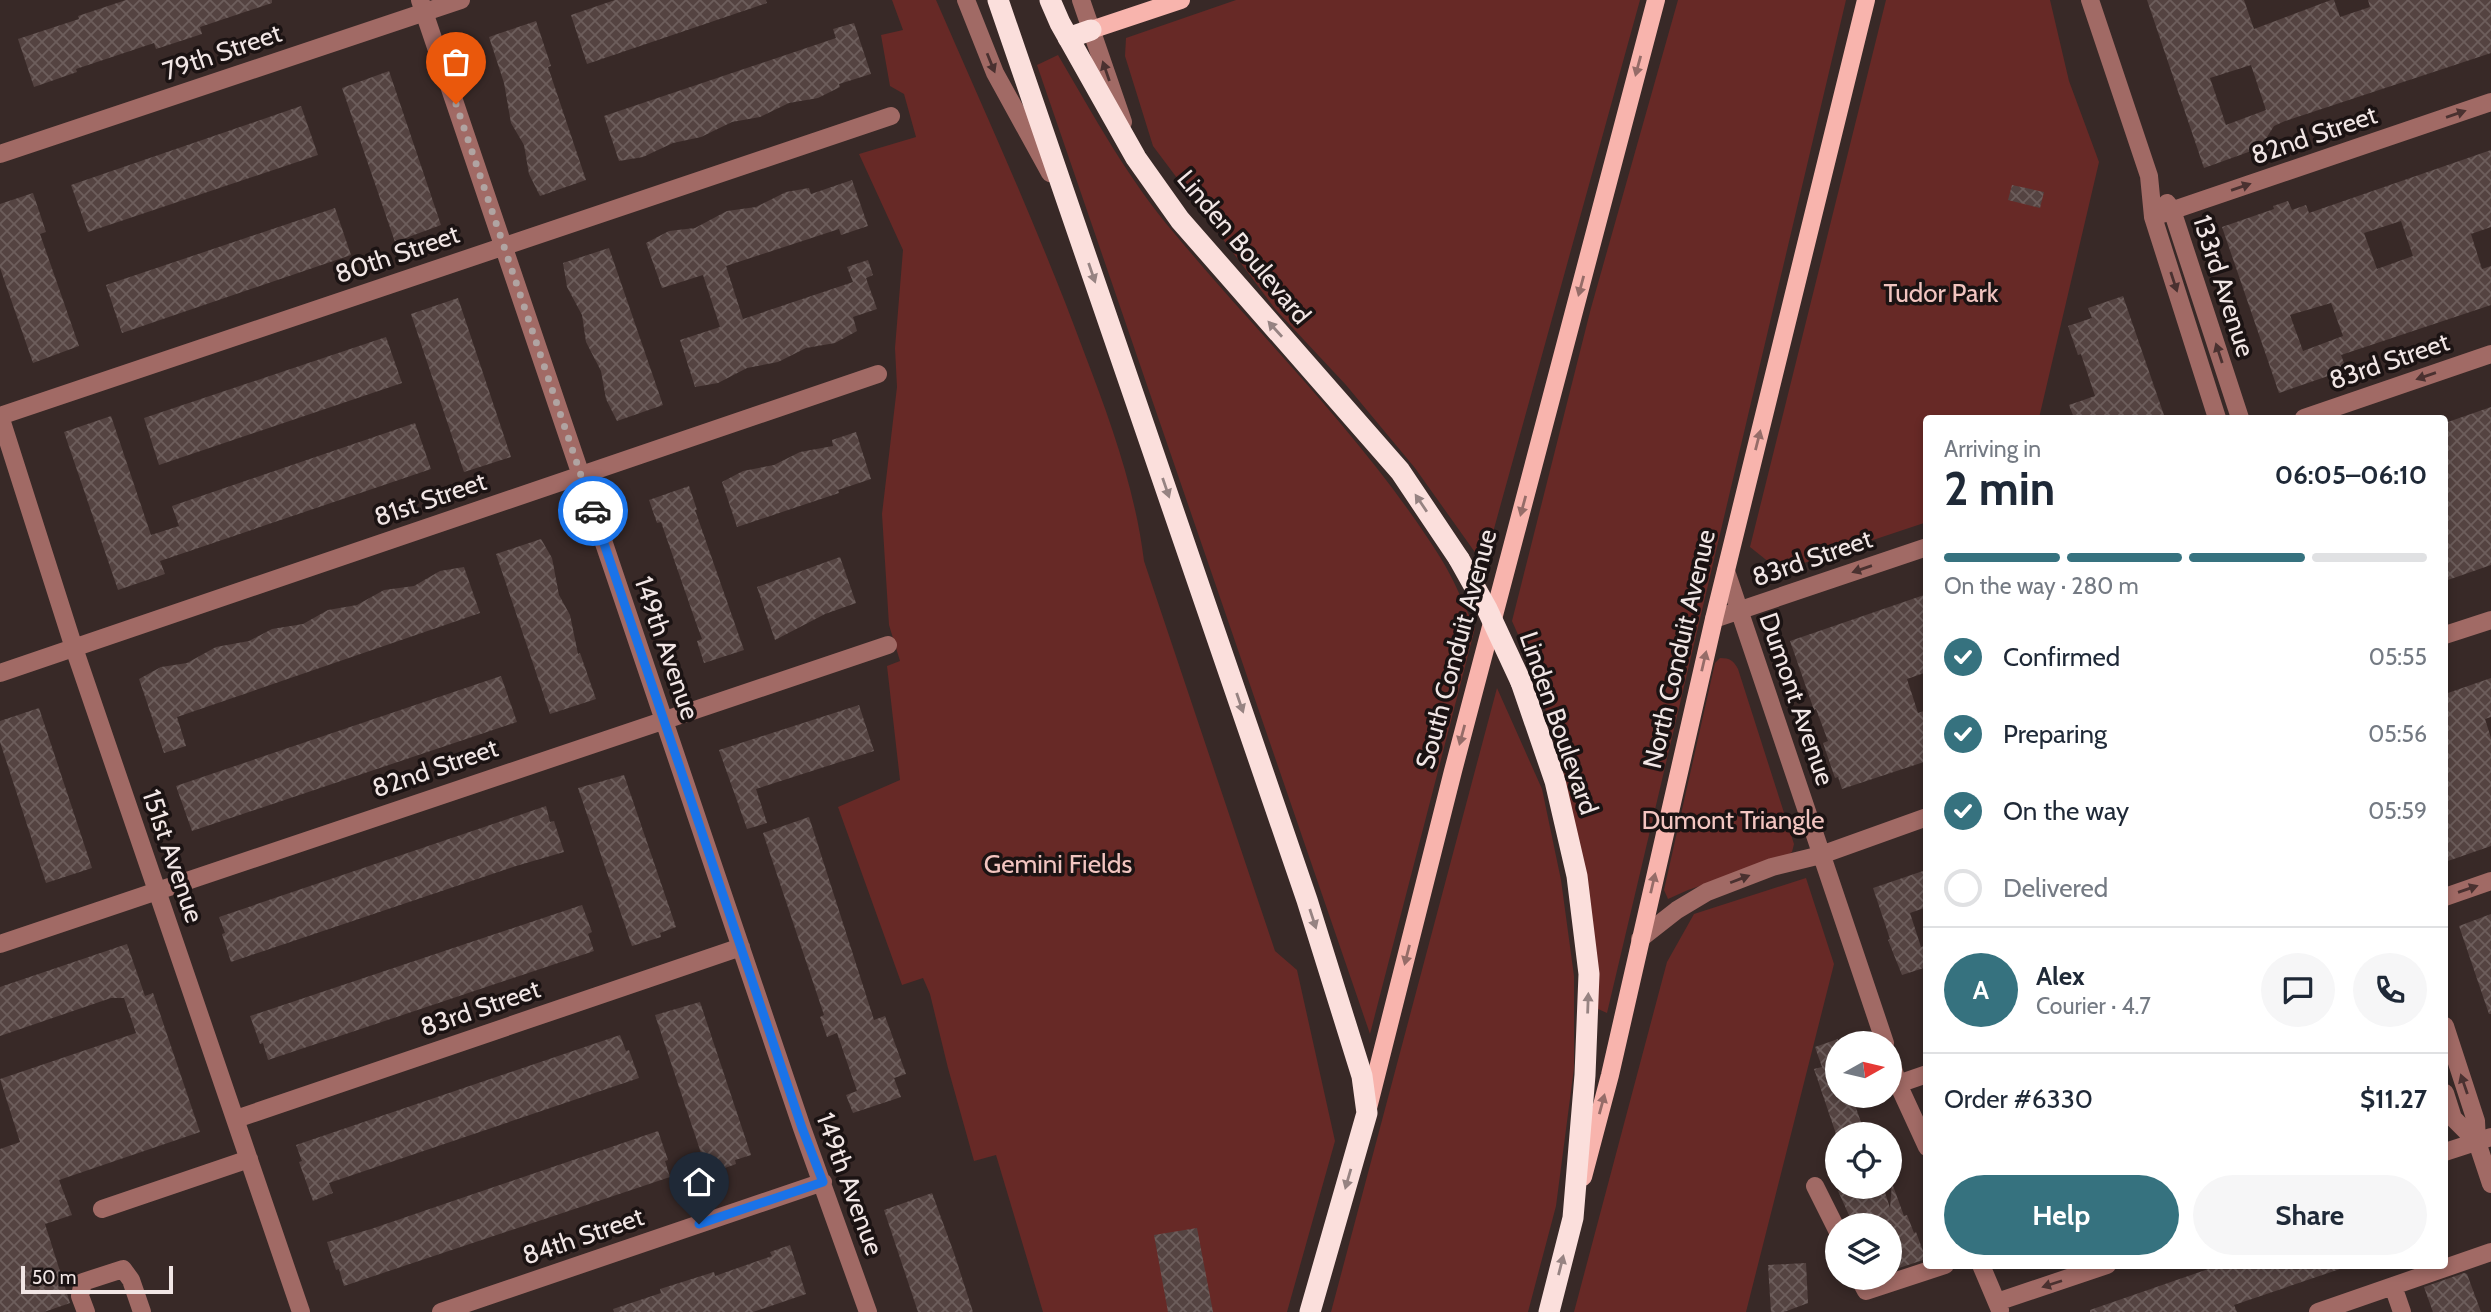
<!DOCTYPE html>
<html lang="en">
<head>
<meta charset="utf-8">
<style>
	:root { --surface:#fff; --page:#f6f6f7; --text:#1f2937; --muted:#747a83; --line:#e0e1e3; --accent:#36727f }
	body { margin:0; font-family:Cabin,sans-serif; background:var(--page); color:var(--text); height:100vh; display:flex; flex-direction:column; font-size:26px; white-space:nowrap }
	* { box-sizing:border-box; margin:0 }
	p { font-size:23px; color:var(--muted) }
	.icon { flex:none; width:38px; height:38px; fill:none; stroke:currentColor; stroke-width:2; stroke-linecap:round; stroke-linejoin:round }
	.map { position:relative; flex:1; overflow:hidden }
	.side { position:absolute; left:1923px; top:415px; width:525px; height:854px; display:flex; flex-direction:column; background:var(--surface); border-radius:7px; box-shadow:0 4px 10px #0003 }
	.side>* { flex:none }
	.needle { width:46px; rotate:82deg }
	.fabs { position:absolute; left:1825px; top:1031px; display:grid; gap:14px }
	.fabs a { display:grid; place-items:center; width:77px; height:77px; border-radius:50%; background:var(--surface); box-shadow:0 4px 10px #0003; font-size:35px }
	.scale { position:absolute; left:21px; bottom:18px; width:152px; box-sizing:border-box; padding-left:7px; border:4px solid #f1e6e5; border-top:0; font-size:19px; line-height:24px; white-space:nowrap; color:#f1e6e5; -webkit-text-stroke:5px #1b1313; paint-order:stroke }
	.pin { position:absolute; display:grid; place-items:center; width:60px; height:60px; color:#fff; margin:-72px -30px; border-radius:50% 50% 50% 0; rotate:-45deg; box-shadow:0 0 7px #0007 }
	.pin .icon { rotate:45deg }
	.courier { position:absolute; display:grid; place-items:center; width:70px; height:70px; margin:-35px; border:5px solid #1a73e8; border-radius:50%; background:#fff; color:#222; box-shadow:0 2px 9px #0007 }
	.overview em { font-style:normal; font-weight:800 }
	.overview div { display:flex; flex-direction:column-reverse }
	.overview { display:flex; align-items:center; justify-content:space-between; height:119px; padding:0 21px }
	h1 { font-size:46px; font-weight:800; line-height:52px }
	.bar { display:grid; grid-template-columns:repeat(4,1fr); gap:10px 7px; align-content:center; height:84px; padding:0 21px }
	.bar i { height:9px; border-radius:5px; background:var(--line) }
	.bar .on { background:var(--accent) }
	.bar p { grid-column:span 4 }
	.line { display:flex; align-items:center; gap:18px; padding:0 21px; border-top:2px solid var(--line) }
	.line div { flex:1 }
	.round { display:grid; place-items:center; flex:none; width:74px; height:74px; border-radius:37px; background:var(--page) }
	ol { padding:0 21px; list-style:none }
	li { display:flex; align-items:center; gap:21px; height:77px }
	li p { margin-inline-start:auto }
	li .icon { padding:7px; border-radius:50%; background:var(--accent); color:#fff; stroke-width:4 }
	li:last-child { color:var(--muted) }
	li i { width:38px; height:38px; border:4px solid var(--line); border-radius:50% }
	.action { display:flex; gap:14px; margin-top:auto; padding:14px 21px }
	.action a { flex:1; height:80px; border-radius:42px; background:var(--accent); color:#fff; font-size:28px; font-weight:800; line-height:80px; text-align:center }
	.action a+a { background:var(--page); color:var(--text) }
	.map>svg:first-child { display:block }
	.green { fill:#672926 }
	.building { fill:url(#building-cross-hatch); fill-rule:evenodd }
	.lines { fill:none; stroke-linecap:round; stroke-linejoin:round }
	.minor { stroke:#a16a65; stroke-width:18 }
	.major { stroke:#f8b4ad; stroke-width:18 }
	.highway { stroke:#fbdfdc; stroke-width:21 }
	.highway-bridge { stroke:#fbdfdc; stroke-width:21 }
	.oneway { fill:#4a3130 }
	.oneway2 { fill:#956c68 }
	.oneway3 { fill:#968382 }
	.done { stroke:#b0a4a2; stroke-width:7; stroke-dasharray:0 12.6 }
	.route { stroke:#1a73e8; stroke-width:9 }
	.labels { text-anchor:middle; stroke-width:7; stroke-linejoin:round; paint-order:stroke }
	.street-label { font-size:26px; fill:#f1e6e5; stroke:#1b1313 }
	.park-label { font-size:26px; fill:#f2c5c0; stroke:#1b1313 }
</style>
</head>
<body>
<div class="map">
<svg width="2491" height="1312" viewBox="0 0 2491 1312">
	<defs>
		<pattern id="building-cross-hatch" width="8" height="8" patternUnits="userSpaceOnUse" patternTransform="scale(1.75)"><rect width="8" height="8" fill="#544341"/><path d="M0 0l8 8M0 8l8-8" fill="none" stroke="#6d5e5c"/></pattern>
	</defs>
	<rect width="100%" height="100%" fill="#382927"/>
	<path class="green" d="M 892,0 L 936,0 C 987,117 1040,233 1084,352 C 1110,420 1135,488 1144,561 L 1275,951 L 1297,970 L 1335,1141 L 1287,1312 L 1043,1312 L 996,1155 L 974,1161 L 948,1068 L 930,994 L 923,978 L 902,985 L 838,807 L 900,780 L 887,666 L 900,661 L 889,625 L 882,514 L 897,387 L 895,348 L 903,250 L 859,154 L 916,137 L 904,94 L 890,86 L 881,35 L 903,30 Z
		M 1236,0 L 1640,0 L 1484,565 L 1415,468 L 1346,385 L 1276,310 L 1153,146 L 1125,56 L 1126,38 Z
		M 1678,0 L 1846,0 L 1607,1013 L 1598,1009 L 1565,778 L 1535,673 L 1512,621 L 1591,308 Z
		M 1886,0 L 2050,0 L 2069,81 L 2099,162 L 2039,418 L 1927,418 L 1927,522 L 1780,571 L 1750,547 Z
		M 1058,55 C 1094,116 1128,179 1174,233 C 1263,340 1365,438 1440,557 C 1454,579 1464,605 1475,628 L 1370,1034 L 1037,65 Z
		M 1720,658 C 1730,658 1734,661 1738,669 L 1794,844 L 1792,852 L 1781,859 L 1688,890 L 1668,899 L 1664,890 L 1715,663 Z
		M 1497,688 L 1542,789 L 1561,880 L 1574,976 L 1574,1068 L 1556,1206 L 1528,1312 L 1331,1312 Z
		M 1806,878 L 1834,964 L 1746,1312 L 1574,1312 L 1667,962 L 1694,914 Z"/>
	<path class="building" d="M 126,0 L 272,0 L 272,3 L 200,27 L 202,34 L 156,49 L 154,43 L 76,69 L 77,72 L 34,87 L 18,39 L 79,19 L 78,16 Z
		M 615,0 L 766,0 L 767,3 L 587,64 L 571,15 Z
		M 2147,0 L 2244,0 L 2254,29 L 2331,0 L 2334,0 L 2340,17 L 2370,7 L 2368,0 L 2491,0 L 2491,53 L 2285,121 L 2274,126 L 2267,137 L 2271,147 L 2255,152 L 2254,150 L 2204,168 ZM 2251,65 L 2266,110 L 2226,125 L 2210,78 Z
		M 536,21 L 551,66 L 548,67 L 586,180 L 540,196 L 529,174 L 524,145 L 511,123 L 504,83 L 489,37 Z
		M 854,23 L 871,74 L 839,84 L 840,87 L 818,98 L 789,103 L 760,117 L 732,122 L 701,137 L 673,143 L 643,157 L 619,161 L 604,116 L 836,38 L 833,29 Z
		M 389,71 L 441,225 L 395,242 L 342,88 Z
		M 301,106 L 318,155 L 88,232 L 71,185 Z
		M 2491,150 L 2491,227 L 2471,234 L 2482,269 L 2491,266 L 2491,305 L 2341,355 L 2348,374 L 2333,380 L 2331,375 L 2279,393 L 2222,227 L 2274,209 L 2273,206 L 2288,201 L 2292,210 L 2306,205 L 2309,213 ZM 2401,221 L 2413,256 L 2377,269 L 2364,233 ZM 2331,303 L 2343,336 L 2303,351 L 2290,315 Z
		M 852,180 L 868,226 L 841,235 L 839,229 L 726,266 L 743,319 L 853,282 L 847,267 L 868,260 L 873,275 L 866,278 L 877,309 L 853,317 L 857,331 L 835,343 L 806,348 L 778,362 L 747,368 L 718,383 L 695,387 L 680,340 L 720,327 L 703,275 L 662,288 L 646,243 L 669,231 L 695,228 L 727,211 L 756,207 L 786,192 L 809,188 L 811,194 Z
		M 2012,185 L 2044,192 L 2040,208 L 2008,200 Z
		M 33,193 L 46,232 L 40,234 L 79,346 L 33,363 L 0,268 L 0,204 Z
		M 335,208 L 351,255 L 122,333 L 106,285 Z
		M 609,248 L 663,405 L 617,421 L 606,399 L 601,371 L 586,342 L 582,315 L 567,287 L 563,263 Z
		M 2123,296 L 2165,418 L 2074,418 L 2069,405 L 2095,396 L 2081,354 L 2078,355 L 2068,326 L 2092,318 L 2088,308 Z
		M 458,298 L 511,457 L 464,472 L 411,314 Z
		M 386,337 L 402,383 L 159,465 L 144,418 Z
		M 2491,407 L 2491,565 L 2445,581 L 2445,423 Z
		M 111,416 L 151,535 L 179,526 L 172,506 L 415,423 L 431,469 L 160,561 L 165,574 L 118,590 L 64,432 Z
		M 856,432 L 871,479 L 838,490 L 839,493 L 737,527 L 722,482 L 743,471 L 774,465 L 800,452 L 833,446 L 832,440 Z
		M 689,486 L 697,510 L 695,510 L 744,650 L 704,663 L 697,641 L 702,639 L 695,620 L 661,522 L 657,523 L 649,500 Z
		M 541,539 L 552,558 L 559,595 L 570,615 L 578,654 L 580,653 L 596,699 L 550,714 L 496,554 Z
		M 840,557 L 856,603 L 825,614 L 775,640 L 757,587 Z
		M 464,567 L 480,613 L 177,717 L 186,746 L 164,753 L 139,679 L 161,667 L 187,663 L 216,647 L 249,641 L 272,629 L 303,624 L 328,610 L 357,605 L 384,590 L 414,586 L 440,571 Z
		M 1927,594 L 1927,672 L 1907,679 L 1918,713 L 1927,710 L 1927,761 L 1842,789 L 1838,777 L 1835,778 L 1823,743 L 1828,741 L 1816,709 L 1814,710 L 1790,641 Z
		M 501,676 L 517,722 L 192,831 L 176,786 Z
		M 2491,678 L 2491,717 L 2485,719 L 2491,738 L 2491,846 L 2445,862 L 2445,694 Z
		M 859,705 L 874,751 L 756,789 L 767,823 L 747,829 L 719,750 Z
		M 39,708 L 92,868 L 46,883 L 0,742 L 0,721 Z
		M 624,775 L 676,927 L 660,933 L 661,937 L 632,946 L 578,788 Z
		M 546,806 L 550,822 L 554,821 L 564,852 L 516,866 L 231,962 L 222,934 L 225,933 L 219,917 Z
		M 809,817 L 874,1020 L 885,1016 L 906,1074 L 894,1078 L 901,1097 L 853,1113 L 846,1095 L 857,1091 L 837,1033 L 827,1037 L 820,1017 L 824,1015 L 763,833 Z
		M 1923,871 L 1927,882 L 1927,907 L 1910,913 L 1921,947 L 1927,945 L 1927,967 L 1902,975 L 1888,940 L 1890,939 L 1873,888 Z
		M 582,905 L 592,932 L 588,934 L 594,951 L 268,1060 L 263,1043 L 260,1044 L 250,1016 Z
		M 2491,914 L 2491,1014 L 2489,1014 L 2459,926 Z
		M 127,944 L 145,996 L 153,993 L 200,1132 L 59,1180 L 72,1215 L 45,1224 L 70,1303 L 44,1312 L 0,1312 L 0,1149 L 20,1142 L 0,1079 L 136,1033 L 124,998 L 111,998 L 0,1036 L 0,987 Z
		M 700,1002 L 751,1155 L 735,1160 L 736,1164 L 708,1174 L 655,1015 Z
		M 620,1035 L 626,1051 L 629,1050 L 639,1078 L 329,1183 L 333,1193 L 313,1201 L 299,1162 L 302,1161 L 296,1145 Z
		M 1838,1039 L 1838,1096 L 1852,1096 L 1865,1134 L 1836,1134 L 1814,1069 L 1822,1067 L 1815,1047 Z
		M 658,1131 L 668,1160 L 665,1161 L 670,1177 L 344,1286 L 339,1269 L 336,1270 L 327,1242 L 371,1229 Z
		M 1892,1183 L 1904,1216 L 1907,1215 L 1914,1233 L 1916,1232 L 1926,1259 L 1890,1271 L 1890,1225 L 1863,1225 L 1862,1221 L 1853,1224 L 1838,1191 L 1850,1186 L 1883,1186 L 1890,1208 Z
		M 932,1193 L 954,1253 L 973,1312 L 918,1312 L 884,1210 Z
		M 1197,1228 L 1213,1312 L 1168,1312 L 1154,1235 Z
		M 790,1245 L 806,1294 L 753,1312 L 614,1312 L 613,1309 L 661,1293 L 660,1289 L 714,1272 L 715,1276 L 772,1256 L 770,1252 Z
		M 1806,1263 L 1808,1303 L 1784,1312 L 1771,1312 L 1768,1265 Z
		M 2220,1265 L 2343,1265 L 2343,1268 L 2234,1305 L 2237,1312 L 2090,1312 L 2090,1310 Z
		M 2464,1273 L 2467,1274 L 2481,1312 L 2433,1312 L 2424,1287 Z"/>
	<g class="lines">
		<path class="minor" d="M 420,0 L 802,1128 L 868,1312
			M 966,0 L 995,73 L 1050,173
			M 1081,0 L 1123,122
			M 2090,0 L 2149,176 L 2153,217 L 2217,418
			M 0,154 L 461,0
			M 2167,203 L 2172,210 L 2240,418
			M 2153,217 L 2491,102
			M 0,416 L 74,648 L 301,1312
			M 0,416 L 891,116
			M 2304,418 L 2491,354
			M 1726,571 L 1885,1043
			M 1714,619 L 1927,547
			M 2445,635 L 2491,620
			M 0,673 L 878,374
			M 2445,897 L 2491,881
			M 1640,939 L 1677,910 L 1707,892 L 1772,867 L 1821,855 L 1927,817
			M 0,944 L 888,645
			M 2445,1026 L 2476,1121 L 2477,1142 L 2491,1184
			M 1890,1059 L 1898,1084 L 1927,1147
			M 1898,1084 L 1927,1074
			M 2445,1093 L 2453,1118 L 2477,1142
			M 236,1119 L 741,947
			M 2445,1152 L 2491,1137
			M 1815,1186 L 1838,1232
			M 102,1209 L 249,1159
			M 1981,1265 L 2000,1310
			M 1859,1278 L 1866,1291 L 1945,1265
			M 2393,1286 L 2402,1312
			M 1997,1302 L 2107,1265
			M 86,1312 L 80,1296 L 83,1282 L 123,1269 L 131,1280 L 142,1312
			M 441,1312 L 823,1182
			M 2318,1312 L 2491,1252"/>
		<path class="major" d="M 1091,30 L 1181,0
			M 1368,1108 L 1453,771 L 1656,0
			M 1583,1177 L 1610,1075 L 1714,619 L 1866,0"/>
		<path class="highway" d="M 998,0 L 1307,900 L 1362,1076 L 1367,1113 L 1310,1312
			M 1050,0 L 1060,23 L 1136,158 L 1180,220 L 1400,471 L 1459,559
			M 1068,38 L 1091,30
			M 1521,682 L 1555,781 L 1577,876 L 1589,974 L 1585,1075 L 1573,1218 L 1549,1312"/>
		<path class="highway-bridge" d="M 1459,559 L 1487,609 L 1521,682"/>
	</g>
	<defs><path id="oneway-solid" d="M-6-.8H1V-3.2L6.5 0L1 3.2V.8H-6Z" transform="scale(1.75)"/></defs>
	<g class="oneway">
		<use href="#oneway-solid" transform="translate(991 63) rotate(68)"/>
		<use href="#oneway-solid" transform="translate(1106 71) rotate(-109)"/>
		<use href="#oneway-solid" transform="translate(2456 114) rotate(-19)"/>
		<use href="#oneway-solid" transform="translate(2241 187) rotate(-19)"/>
		<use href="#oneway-solid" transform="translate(2174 282) rotate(72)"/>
		<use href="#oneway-solid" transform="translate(2219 353) rotate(-108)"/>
		<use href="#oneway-solid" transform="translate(2426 376) rotate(161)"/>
		<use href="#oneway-solid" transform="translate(1862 569) rotate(161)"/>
		<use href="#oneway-solid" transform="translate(1740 879) rotate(-21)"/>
		<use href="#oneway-solid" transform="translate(2468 889) rotate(-19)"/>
		<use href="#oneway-solid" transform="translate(2464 1084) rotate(-109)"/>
		<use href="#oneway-solid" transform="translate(2052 1284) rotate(162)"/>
	</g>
	<g class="oneway2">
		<use href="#oneway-solid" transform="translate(1638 66) rotate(105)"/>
		<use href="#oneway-solid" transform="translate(1581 286) rotate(105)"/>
		<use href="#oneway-solid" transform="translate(1758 440) rotate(-76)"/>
		<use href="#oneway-solid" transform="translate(1523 506) rotate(105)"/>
		<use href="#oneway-solid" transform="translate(1704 661) rotate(-77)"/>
		<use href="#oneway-solid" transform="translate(1462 735) rotate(105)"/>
		<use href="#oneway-solid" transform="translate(1653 883) rotate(-77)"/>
		<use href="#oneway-solid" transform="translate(1407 955) rotate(104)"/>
		<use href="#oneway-solid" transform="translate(1602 1104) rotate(-75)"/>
	</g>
	<g class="oneway3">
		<use href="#oneway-solid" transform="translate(1092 273) rotate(71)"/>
		<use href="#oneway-solid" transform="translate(1275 329) rotate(-132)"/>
		<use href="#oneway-solid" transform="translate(1166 488) rotate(71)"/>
		<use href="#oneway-solid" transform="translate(1421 503) rotate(-124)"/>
		<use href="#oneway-solid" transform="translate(1240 703) rotate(71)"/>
		<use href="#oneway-solid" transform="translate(1313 919) rotate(72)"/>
		<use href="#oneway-solid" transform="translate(1588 1003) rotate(-88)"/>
		<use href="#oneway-solid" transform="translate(1348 1179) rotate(106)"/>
		<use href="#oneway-solid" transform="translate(1561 1265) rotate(-76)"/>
	</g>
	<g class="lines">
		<path class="done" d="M 456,104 L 593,511"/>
		<path class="route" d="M 593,511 L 802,1128 L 823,1182 L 699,1224"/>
	</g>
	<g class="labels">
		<g class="street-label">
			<text transform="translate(222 52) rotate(-19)" y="9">79th Street</text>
			<text transform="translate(2314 135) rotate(-19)" y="9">82nd Street</text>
			<text transform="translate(1244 247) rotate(50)" y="9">Linden Boulevard</text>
			<text transform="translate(397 254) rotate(-19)" y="9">80th Street</text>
			<text transform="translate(2224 286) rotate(72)" y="9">133rd Avenue</text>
			<text transform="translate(2389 361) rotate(-19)" y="9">83rd Street</text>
			<text transform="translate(430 499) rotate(-19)" y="9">81st Street</text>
			<text transform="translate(1812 558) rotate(-19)" y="9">83rd Street</text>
			<text transform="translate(667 648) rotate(71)" y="9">149th Avenue</text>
			<text transform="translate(1456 649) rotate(-75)" y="9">South Conduit Avenue</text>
			<text transform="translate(1679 649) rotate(-77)" y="9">North Conduit Avenue</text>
			<text transform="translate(1797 699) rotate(71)" y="9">Dumont Avenue</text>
			<text transform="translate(1559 723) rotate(71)" y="9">Linden Boulevard</text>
			<text transform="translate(435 768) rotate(-19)" y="9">82nd Street</text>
			<text transform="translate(173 856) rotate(71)" y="9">151st Avenue</text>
			<text transform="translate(480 1008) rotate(-19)" y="9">83rd Street</text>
			<text transform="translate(850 1184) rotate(70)" y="9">149th Avenue</text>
			<text transform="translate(583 1236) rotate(-19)" y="9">84th Street</text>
		</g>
		<g class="park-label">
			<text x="1941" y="302">Tudor Park</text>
			<text x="1733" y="829">Dumont Triangle</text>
			<text x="1058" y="873">Gemini Fields</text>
		</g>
	</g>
</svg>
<div class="fabs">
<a><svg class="needle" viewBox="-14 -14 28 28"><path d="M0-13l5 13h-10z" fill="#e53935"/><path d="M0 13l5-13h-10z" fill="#747a83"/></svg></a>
<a><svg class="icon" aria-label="locate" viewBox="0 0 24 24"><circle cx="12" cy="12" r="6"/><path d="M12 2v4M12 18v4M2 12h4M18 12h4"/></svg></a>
<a><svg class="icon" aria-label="layers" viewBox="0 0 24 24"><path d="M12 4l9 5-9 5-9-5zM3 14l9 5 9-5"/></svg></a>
</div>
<div class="scale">50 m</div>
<div class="pin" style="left:456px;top:104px;background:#ea580c"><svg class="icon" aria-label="bag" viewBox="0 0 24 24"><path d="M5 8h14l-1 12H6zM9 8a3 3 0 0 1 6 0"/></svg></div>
<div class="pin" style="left:699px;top:1224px;background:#1f2937"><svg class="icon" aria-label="home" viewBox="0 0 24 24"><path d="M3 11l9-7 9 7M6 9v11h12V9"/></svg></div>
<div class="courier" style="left:593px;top:511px"><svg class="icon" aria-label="car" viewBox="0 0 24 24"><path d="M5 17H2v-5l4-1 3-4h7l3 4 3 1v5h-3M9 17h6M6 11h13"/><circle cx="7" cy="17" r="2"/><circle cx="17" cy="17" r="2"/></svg></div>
<section class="side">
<div class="overview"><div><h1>2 min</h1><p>Arriving in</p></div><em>06:05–06:10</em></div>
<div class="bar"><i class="on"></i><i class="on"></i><i class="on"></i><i></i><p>On the way · 280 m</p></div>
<ol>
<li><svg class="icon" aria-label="check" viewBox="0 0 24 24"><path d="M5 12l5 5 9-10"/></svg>Confirmed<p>05:55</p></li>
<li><svg class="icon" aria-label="check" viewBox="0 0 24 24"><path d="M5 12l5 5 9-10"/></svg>Preparing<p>05:56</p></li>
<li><svg class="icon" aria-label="check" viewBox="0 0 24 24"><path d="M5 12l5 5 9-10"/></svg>On the way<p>05:59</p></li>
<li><i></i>Delivered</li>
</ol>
<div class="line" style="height:126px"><b class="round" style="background:var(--accent);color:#fff">A</b><div><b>Alex</b><p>Courier · 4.7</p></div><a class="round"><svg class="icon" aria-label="chat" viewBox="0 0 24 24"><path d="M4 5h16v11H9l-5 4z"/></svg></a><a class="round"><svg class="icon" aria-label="phone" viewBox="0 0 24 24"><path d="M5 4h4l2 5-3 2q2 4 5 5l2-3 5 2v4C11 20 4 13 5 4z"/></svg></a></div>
<div class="line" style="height:91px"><div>Order #6330</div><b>$11.27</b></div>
<div class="action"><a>Help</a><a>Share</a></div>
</section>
</div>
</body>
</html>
